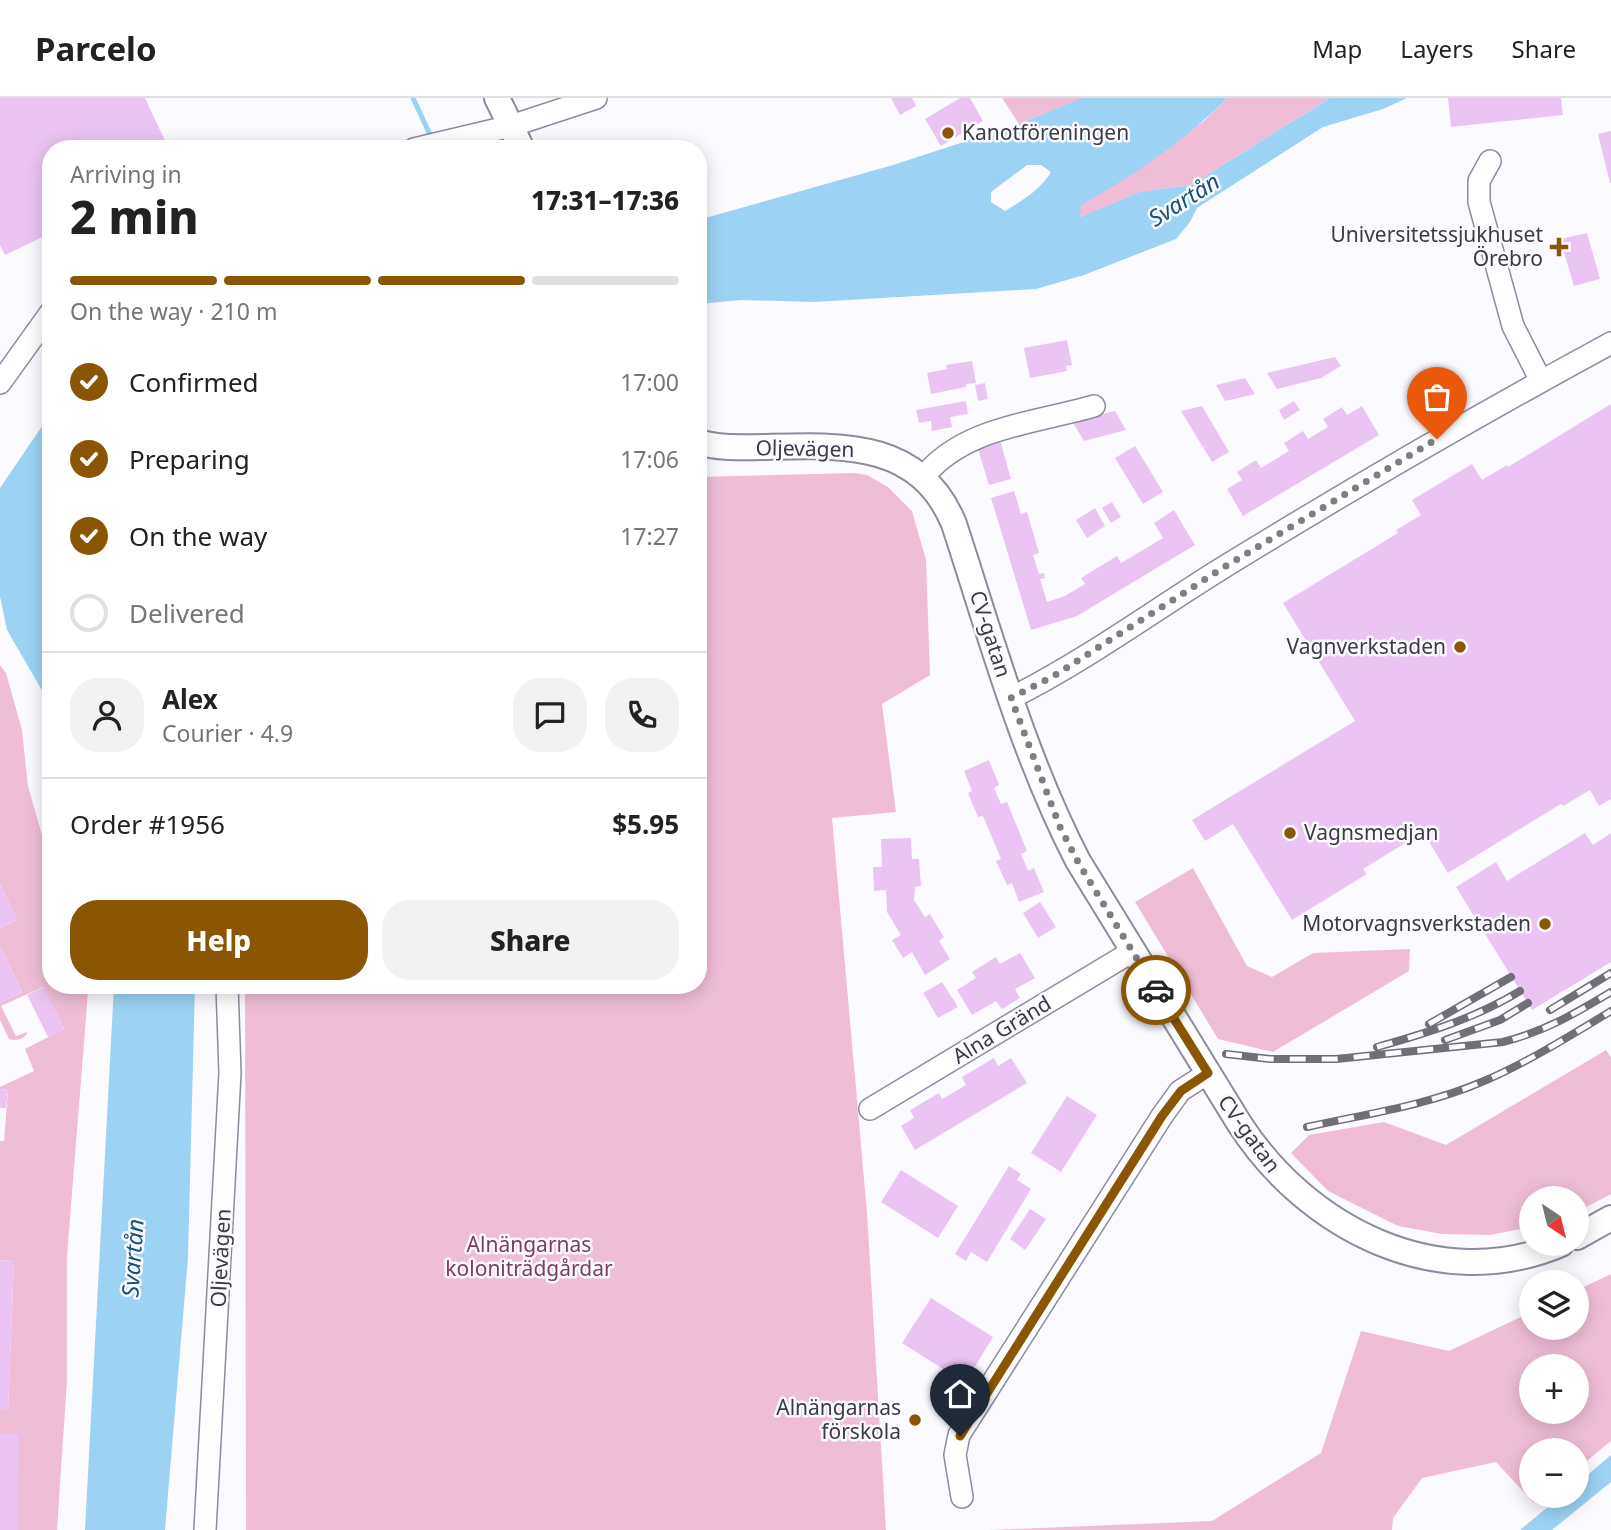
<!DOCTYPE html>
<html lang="en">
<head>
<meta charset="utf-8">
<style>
	:root { --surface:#fff; --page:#f2f2f2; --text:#222; --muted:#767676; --line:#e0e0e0; --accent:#8a5603 }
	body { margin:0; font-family:"Noto Sans",sans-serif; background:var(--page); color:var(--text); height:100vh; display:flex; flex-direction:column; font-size:26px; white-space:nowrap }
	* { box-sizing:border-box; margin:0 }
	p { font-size:23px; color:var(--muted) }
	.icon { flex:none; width:38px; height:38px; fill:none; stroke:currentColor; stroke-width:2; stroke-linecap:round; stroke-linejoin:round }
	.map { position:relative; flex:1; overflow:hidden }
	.sheet { position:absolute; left:42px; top:42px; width:665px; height:854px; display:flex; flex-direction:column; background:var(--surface); border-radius:28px; box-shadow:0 4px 18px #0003 }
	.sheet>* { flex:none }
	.needle { width:46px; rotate:145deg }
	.controls { position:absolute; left:1519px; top:1088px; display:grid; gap:14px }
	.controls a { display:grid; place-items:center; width:70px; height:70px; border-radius:50%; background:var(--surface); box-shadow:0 4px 18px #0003; font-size:35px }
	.pin { position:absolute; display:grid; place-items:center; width:60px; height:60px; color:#fff; margin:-72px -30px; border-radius:50% 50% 50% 0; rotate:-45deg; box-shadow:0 0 7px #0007 }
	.pin .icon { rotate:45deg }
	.courier { position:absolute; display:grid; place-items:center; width:70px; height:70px; margin:-35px; border:5px solid #8a5603; border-radius:50%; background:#fff; color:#222; box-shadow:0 2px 9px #0007 }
	.headline em { font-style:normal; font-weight:800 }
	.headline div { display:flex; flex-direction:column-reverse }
	.headline { display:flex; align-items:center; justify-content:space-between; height:119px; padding:0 28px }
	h1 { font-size:46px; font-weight:800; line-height:52px }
	.bar { display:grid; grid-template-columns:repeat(4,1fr); gap:10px 7px; align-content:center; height:84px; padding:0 28px }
	.bar i { height:9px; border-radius:5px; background:var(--line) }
	.bar .current { background:var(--accent) }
	.bar p { grid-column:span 4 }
	.line { display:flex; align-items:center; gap:18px; padding:0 28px; border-top:2px solid var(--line) }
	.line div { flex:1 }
	.round { display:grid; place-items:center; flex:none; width:74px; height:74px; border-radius:28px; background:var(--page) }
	ol { padding:0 28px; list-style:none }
	li { display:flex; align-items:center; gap:21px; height:77px }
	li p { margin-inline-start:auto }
	li .icon { padding:7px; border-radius:50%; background:var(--accent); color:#fff; stroke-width:4 }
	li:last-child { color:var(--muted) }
	li i { width:38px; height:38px; border:4px solid var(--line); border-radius:50% }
	.action { display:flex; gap:14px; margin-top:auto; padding:14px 28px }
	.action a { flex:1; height:80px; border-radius:28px; background:var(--accent); color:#fff; font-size:28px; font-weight:800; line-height:80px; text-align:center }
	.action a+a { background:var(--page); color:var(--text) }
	header { display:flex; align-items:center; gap:42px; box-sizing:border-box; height:98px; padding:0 35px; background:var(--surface); border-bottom:2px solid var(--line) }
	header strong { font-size:33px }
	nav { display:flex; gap:38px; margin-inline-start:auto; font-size:24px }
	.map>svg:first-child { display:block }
	.green { fill:#f0bdd7; fill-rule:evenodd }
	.water { fill:#9cd3f5; fill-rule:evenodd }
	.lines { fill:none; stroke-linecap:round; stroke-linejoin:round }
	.stream { stroke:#9cd3f5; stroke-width:5 }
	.building { fill:#eac5f3 }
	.minor-casing { stroke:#8e8b9f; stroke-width:24 }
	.tertiary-casing { stroke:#8e8b9f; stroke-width:28 }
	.minor { stroke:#fff; stroke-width:21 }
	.tertiary { stroke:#fff; stroke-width:24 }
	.rail-casing { stroke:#706f77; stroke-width:8 }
	.rail { stroke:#fbfaff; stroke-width:5; stroke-dasharray:16; stroke-linecap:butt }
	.done { stroke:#7f7e85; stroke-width:7; stroke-dasharray:0 12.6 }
	.route { stroke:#8a5603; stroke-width:9 }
	.poi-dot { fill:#8a5603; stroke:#fbfaff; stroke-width:2.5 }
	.labels { text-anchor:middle; stroke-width:5; stroke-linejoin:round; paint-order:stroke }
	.poi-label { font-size:21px; fill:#3c3b44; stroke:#fbfaff; text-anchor:end }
	.street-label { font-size:21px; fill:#3c3b44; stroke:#fbfaff }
	.park-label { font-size:21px; fill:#7e3b61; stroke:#fbfaff }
	.water-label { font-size:23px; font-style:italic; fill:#125476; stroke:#fbfaff }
</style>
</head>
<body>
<header>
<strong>Parcelo</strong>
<nav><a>Map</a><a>Layers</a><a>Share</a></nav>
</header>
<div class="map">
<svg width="1611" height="1432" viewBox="0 0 1611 1432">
	<rect width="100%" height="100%" fill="#fbfaff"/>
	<path class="green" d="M 1002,0 L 1083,0 L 1019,26 Z
		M 1227,0 L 1330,0 L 1191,87 L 1141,94 L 1080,119 L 1080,107 L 1204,23 Z
		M 855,375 L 867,377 L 888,389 L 912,413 L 926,462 L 930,577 L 882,606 L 896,714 L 832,720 L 867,1115 L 886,1432 L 246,1432 L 245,887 L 698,887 L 698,379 Z
		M 0,567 L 6,575 L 22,632 L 28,688 L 51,769 L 51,887 L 83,887 L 88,894 L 67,1158 L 67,1282 L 57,1432 L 17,1432 L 0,1336 L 0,1312 L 8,1312 L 14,1163 L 0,1162 L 0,1043 L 4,1043 L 8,992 L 0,991 L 0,989 L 34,973 L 25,951 L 64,931 L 43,889 L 1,908 L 16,938 L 27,934 C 27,940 15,944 9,941 L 0,922 L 0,905 L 22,894 L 0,848 L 0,830 L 17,822 L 0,786 Z
		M 1193,770 L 1247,868 L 1272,879 L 1313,855 L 1410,851 L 1409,873 L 1273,954 L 1218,941 L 1135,804 Z
		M 1606,952 L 1611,960 L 1611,1096 L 1577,1114 L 1577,1101 L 1531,1101 L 1531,1129 L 1490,1137 L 1442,1136 L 1398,1128 L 1328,1093 L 1291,1055 L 1309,1037 L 1384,1024 L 1446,1047 Z
		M 1611,1176 L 1611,1343 L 1577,1371 L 1577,1353 L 1531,1353 L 1531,1398 L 1543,1398 L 1534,1405 L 1496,1364 L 1422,1380 L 1393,1420 L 1392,1432 L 989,1432 L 1212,1423 L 1321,1355 L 1361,1233 L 1449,1253 L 1531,1214 L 1531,1230 L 1577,1230 L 1577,1192 ZM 1531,1269 L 1577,1269 L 1577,1314 L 1531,1314 Z"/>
	<path class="water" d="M 1082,0 L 1227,0 C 1185,43 1133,78 1081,107 L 1080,119 L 1140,94 L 1191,87 L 1330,0 L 1407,0 L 1383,11 L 1323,29 L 1197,110 L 1190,124 L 1176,141 L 1084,177 L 1036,191 L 814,204 L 741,202 L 698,206 L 698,122 L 893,67 L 1019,26 ZM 1027,67 L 1041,67 L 1051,74 C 1040,92 1023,102 1005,113 L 991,104 L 991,94 Z
		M 51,315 L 51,608 L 7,532 L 0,498 L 0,390 Z
		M 114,887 L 195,887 L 188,1159 L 165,1432 L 85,1432 Z
		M 1611,1357 L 1611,1384 L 1552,1432 L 1520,1432 L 1561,1398 L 1577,1398 L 1577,1386 Z"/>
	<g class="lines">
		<path class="stream" d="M 413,0 L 432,41"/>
	</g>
	<path class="building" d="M 0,0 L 145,0 L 169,51 L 51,51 L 51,135 L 5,157 L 0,147 Z
		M 891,0 L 912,0 L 916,8 L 900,17 Z
		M 960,0 L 970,0 L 983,23 L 941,48 L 925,21 Z
		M 1448,0 L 1561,0 L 1563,17 L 1451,29 Z
		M 1611,33 L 1611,85 L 1610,85 L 1598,36 Z
		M 1587,135 L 1600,181 L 1574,188 L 1563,151 L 1556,147 L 1556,142 Z
		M 1067,242 L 1072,267 L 1066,268 L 1067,273 L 1030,280 L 1024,250 Z
		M 1335,259 L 1341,268 L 1321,280 L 1277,291 L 1267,275 Z
		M 972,263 L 976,285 L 966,286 L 966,289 L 931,296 L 927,275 L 947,271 L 946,267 Z
		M 1245,280 L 1255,296 L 1225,303 L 1216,287 Z
		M 985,285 L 988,301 L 978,303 L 975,287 Z
		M 966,303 L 968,316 L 950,319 L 952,329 L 932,333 L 931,323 L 919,325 L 916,312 Z
		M 1294,303 L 1300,312 L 1284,322 L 1279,312 Z
		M 1611,306 L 1611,701 L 1599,708 L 1590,692 L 1563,708 L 1561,706 L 1448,775 L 1423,734 L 1363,771 L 1367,776 L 1292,822 L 1233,726 L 1205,743 L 1192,722 L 1355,623 L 1283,505 L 1398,435 L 1396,432 L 1421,417 L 1412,402 L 1472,366 L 1482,382 L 1507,367 L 1508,369 Z
		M 1202,308 L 1229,354 L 1212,364 L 1181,313 Z
		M 1362,308 L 1379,337 L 1243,418 L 1227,391 L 1242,382 L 1237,374 L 1256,362 L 1261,370 L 1289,353 L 1284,345 L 1303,333 L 1308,341 L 1328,329 L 1323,321 L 1342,309 L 1347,317 Z
		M 1115,313 L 1126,332 L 1084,343 L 1072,323 Z
		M 1000,342 L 1011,381 L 989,387 L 977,348 Z
		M 1135,348 L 1163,394 L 1143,406 L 1115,360 Z
		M 1014,393 L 1021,416 L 1027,414 L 1039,455 L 1033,457 L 1039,476 L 1044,475 L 1045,480 L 1040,481 L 1047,504 L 1065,498 L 1085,486 L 1081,480 L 1117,458 L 1121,465 L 1163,440 L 1154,425 L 1174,412 L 1195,447 L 1077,518 L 1031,532 L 991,400 Z
		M 1112,404 L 1121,419 L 1111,425 L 1102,410 Z
		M 1095,410 L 1105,428 L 1087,440 L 1076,422 Z
		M 989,662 L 999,687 L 994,690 L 1001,706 L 1007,704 L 1027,753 L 1021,756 L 1028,773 L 1034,770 L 1044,794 L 1019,804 L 1012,785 L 1007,787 L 996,763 L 1001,761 L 983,718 L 978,719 L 968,695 L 972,693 L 964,673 Z
		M 1585,735 L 1593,747 L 1611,735 L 1611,864 L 1532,912 L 1456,789 L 1496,764 L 1507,783 Z
		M 911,740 L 912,761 L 919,761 L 921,788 L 915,789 L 914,802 L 925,819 L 930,816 L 944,839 L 939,843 L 950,861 L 925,877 L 912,854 L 903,860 L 892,842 L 901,837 L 887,814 L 886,792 L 874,793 L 873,769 L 882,769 L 881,741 Z
		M 0,786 L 17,822 L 0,830 Z
		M 1040,804 L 1056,829 L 1038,840 L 1023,815 Z
		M 0,848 L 22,894 L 0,905 Z
		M 1020,855 L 1035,880 L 1015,891 L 1020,900 L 1002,911 L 996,903 L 972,917 L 957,892 L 976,880 L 972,874 L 996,859 L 1000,866 Z
		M 942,884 L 958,909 L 938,920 L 923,895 Z
		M 44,889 L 64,932 L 48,939 L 27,897 Z
		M 994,960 L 998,968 L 1011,960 L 1027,985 L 915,1052 L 901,1028 L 914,1020 L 910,1012 L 939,995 L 942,1001 L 966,987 L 962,979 Z
		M 0,991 L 8,992 L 6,1010 L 0,1010 Z
		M 1067,998 L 1097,1017 L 1061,1074 L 1031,1055 Z
		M 1009,1068 L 1021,1076 L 1017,1082 L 1031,1091 L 987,1164 L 971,1154 L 966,1163 L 955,1156 Z
		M 901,1072 L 958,1108 L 938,1140 L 881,1104 Z
		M 1030,1111 L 1046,1121 L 1025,1152 L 1010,1141 Z
		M 0,1162 L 14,1163 L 8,1312 L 0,1312 Z
		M 931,1200 L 993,1239 L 965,1285 L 902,1245 Z
		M 0,1336 L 19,1336 L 17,1432 L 0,1432 Z"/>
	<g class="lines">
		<g class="minor-casing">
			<path id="minor" d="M 414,51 L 511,28 L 596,0
				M 1490,63 L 1479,83 L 1479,104 L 1513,228 L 1541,283
				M 0,285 L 51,214
				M 922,381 C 961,329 1036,325 1094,308
				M 1011,600 C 1085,563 1153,513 1224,469 C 1351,391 1480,316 1611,245
				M 870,1011 L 1133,853
				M 962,1399 L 955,1357 L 959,1337 L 1162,1018 L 1180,993 L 1208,975
				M 205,1432 L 230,975 L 227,887"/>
		</g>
		<g class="tertiary-casing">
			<path id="tertiary" d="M 497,0 L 522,51
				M 698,344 C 721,351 743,349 767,349 C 843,347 920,343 954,426 C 991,539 1023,657 1078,763 L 1239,1025 C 1307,1131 1439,1198 1561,1146
				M 1577,1139 L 1611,1120"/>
		</g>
		<use href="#minor" class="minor"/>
		<use href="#tertiary" class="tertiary"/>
		<g class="rail-casing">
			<path id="rail" d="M 1550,912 L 1611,875
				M 1429,926 L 1511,879
				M 1445,942 L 1500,922 L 1528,905
				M 1377,949 C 1427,935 1476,920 1520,893
				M 1226,956 L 1270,961 L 1336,961 L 1503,944 C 1546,933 1574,916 1611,894
				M 1307,1029 C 1366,1016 1429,1007 1484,983 C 1528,964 1570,938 1611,913"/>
		</g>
		<use href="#rail" class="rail"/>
	</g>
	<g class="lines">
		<path class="done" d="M 1156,892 L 1078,764 L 1060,729 L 1011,600 L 1052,579 L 1226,468 L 1437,341"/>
		<path class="route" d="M 960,1338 L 1162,1018 L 1181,993 L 1208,975 L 1156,892"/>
	</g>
	<g class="poi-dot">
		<circle cx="948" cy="35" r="7"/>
		<path d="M1555.5 138.5h7v7h7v7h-7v7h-7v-7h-7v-7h7z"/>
		<circle cx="1460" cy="549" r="7"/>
		<circle cx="1290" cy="735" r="7"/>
		<circle cx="1545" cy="826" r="7"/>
		<circle cx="915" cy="1322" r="7"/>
	</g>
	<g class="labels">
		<g class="poi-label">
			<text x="962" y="42" text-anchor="start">Kanotföreningen</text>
			<text x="1543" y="144">Universitetssjukhuset<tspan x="1543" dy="24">Örebro</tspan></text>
			<text x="1446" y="556">Vagnverkstaden</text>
			<text x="1304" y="742" text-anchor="start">Vagnsmedjan</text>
			<text x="1531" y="833">Motorvagnsverkstaden</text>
			<text x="901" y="1317">Alnängarnas<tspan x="901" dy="24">förskola</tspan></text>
		</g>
		<g class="street-label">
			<text transform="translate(805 351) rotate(1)" y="7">Oljevägen</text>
			<text transform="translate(990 536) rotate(72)" y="7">CV-gatan</text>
			<text transform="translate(1002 932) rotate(-31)" y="7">Alna Gränd</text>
			<text transform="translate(1249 1036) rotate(54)" y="7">CV-gatan</text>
			<text transform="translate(221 1160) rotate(-87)" y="7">Oljevägen</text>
		</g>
		<g class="park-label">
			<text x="529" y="1154">Alnängarnas<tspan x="529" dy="24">koloniträdgårdar</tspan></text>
		</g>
		<g class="water-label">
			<text transform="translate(1184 102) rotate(-32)" y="8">Svartån</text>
			<text transform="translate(133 1160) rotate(-86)" y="8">Svartån</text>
		</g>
	</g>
</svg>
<div class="controls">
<a><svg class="needle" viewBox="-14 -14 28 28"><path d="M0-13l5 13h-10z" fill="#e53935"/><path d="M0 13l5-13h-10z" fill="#767676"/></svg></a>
<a><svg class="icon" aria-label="layers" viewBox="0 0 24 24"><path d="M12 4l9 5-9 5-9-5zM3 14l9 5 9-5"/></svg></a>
<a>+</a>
<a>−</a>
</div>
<div class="pin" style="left:1437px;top:341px;background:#ea580c"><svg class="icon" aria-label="bag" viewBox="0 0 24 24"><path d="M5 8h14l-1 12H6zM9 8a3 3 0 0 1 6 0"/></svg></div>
<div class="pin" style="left:960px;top:1338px;background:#1f2937"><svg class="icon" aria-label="home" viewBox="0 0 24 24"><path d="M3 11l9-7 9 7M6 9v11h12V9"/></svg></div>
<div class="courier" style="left:1156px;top:892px"><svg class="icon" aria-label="car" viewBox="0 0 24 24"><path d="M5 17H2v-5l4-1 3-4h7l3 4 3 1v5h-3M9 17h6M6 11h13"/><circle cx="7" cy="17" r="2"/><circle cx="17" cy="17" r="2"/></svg></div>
<section class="sheet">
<div class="headline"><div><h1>2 min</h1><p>Arriving in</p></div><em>17:31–17:36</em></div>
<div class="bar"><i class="current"></i><i class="current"></i><i class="current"></i><i></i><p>On the way · 210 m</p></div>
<ol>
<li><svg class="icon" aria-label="check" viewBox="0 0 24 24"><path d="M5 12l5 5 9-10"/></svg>Confirmed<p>17:00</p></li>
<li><svg class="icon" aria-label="check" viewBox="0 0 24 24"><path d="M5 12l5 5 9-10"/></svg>Preparing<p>17:06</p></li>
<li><svg class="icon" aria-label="check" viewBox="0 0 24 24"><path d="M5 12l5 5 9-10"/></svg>On the way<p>17:27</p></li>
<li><i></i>Delivered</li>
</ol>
<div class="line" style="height:126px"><a class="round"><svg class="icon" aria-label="person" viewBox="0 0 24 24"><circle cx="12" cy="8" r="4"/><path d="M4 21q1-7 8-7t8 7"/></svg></a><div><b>Alex</b><p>Courier · 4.9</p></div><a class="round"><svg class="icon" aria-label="chat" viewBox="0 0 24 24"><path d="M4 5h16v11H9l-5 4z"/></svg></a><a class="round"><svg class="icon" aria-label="phone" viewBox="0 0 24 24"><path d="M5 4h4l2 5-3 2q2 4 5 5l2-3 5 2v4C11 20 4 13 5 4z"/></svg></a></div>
<div class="line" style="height:91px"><div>Order #1956</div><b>$5.95</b></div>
<div class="action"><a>Help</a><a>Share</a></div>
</section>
</div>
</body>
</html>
